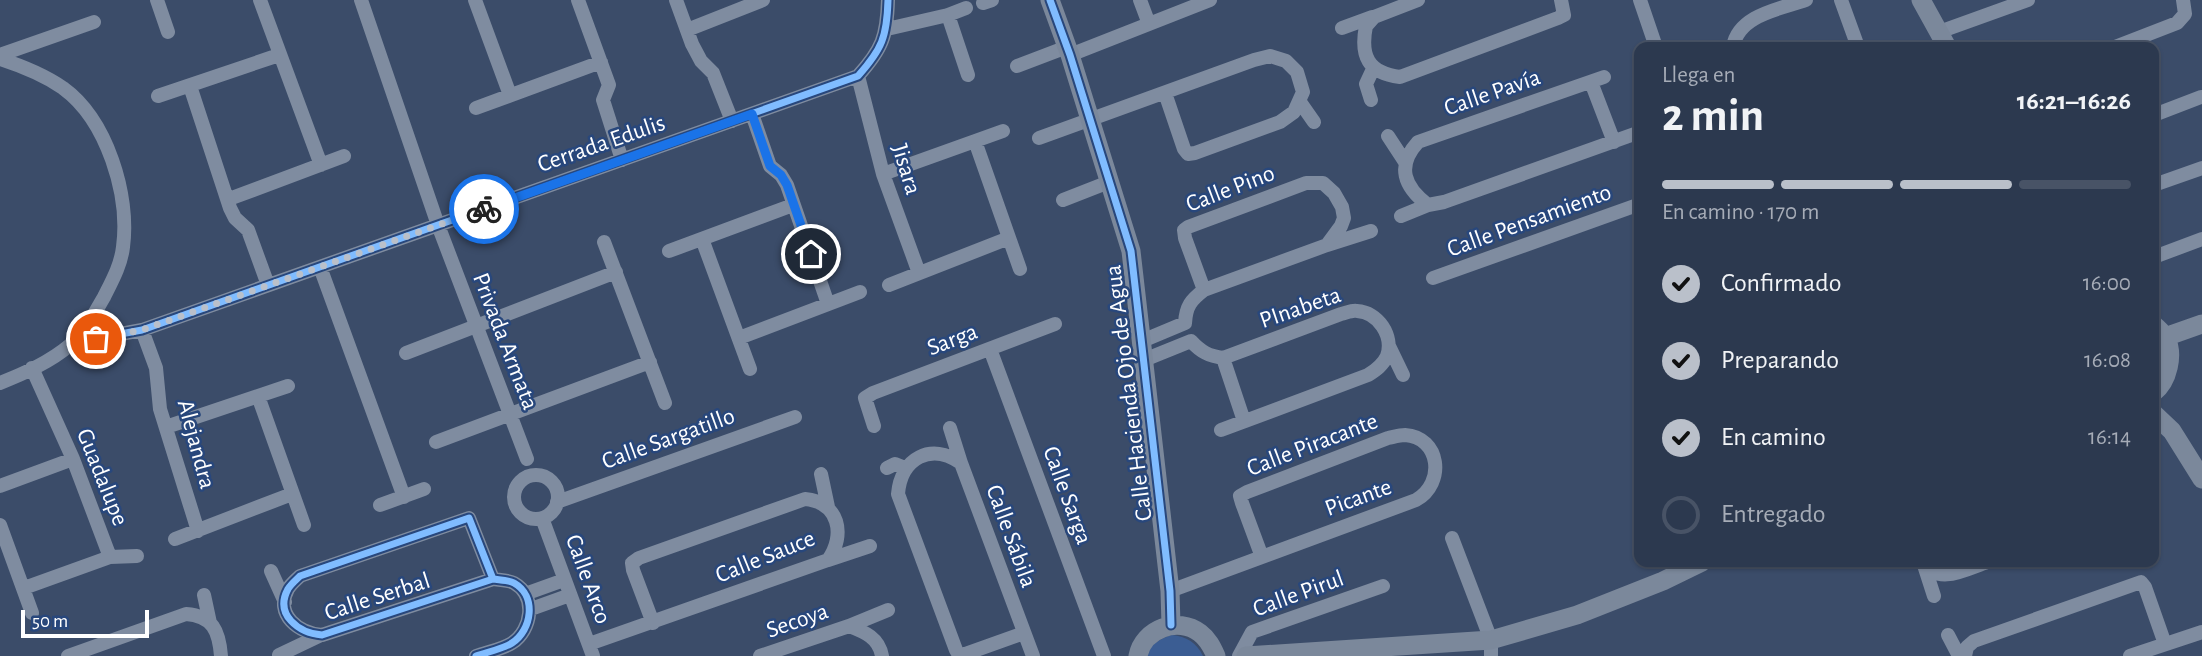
<!DOCTYPE html>
<html lang="es">
<head>
<meta charset="utf-8">
<style>
	:root { --surface:#2c394f; --page:#344056; --text:#f1f3f6; --muted:#a6acb7; --line:#485366; --accent:#bac0ca }
	body { margin:0; font-family:"Alegreya Sans",sans-serif; background:var(--page); color:var(--text); height:100vh; display:flex; flex-direction:column; font-size:26px; white-space:nowrap }
	* { box-sizing:border-box; margin:0 }
	p { font-size:23px; color:var(--muted) }
	.icon { flex:none; width:38px; height:38px; fill:none; stroke:currentColor; stroke-width:2; stroke-linecap:round; stroke-linejoin:round }
	.map { position:relative; flex:1; overflow:hidden }
	.sheet { position:absolute; left:1634px; top:42px; width:525px; height:525px; display:flex; flex-direction:column; background:var(--surface); border-radius:14px; box-shadow:0 2px 5px #0004,0 0 0 2px var(--line) }
	.sheet>* { flex:none }
	.scale { position:absolute; left:21px; bottom:18px; width:128px; box-sizing:border-box; padding-left:7px; border:4px solid #fff; border-top:0; font-size:19px; line-height:24px; white-space:nowrap; color:#fff; -webkit-text-stroke:5px #28477c; paint-order:stroke }
	.pin { position:absolute; display:grid; place-items:center; width:60px; height:60px; color:#fff; margin:-30px; border:4px solid #fff; border-radius:50%; box-shadow:0 2px 7px #0007 }
	.courier { position:absolute; display:grid; place-items:center; width:70px; height:70px; margin:-35px; border:5px solid #1a73e8; border-radius:50%; background:#fff; color:#222; box-shadow:0 2px 9px #0007 }
	.headline em { font-style:normal; font-weight:700 }
	.headline div { display:flex; flex-direction:column-reverse }
	.headline { display:flex; align-items:center; justify-content:space-between; height:119px; padding:0 28px }
	h1 { font-size:46px; font-weight:700; line-height:52px }
	.bar { display:grid; grid-template-columns:repeat(4,1fr); gap:10px 7px; align-content:center; height:84px; padding:0 28px }
	.bar i { height:9px; border-radius:5px; background:var(--line) }
	.bar .on { background:var(--accent) }
	.bar p { grid-column:span 4 }
	ol { padding:0 28px; list-style:none }
	li { display:flex; align-items:center; gap:21px; height:77px }
	li p { margin-inline-start:auto }
	li .icon { padding:7px; border-radius:50%; background:var(--accent); color:#111; stroke-width:4 }
	li:last-child { color:var(--muted) }
	li i { width:38px; height:38px; border:4px solid var(--line); border-radius:50% }
	.map>svg:first-child { display:block }
	.green { fill:#3b5d93 }
	.lines { fill:none; stroke-linecap:round; stroke-linejoin:round }
	.street { stroke:#7f8ca0; stroke-width:14 }
	.secondary { stroke:#7b889b; stroke-width:19 }
	.cycleway-casing { stroke:#28477c; stroke-width:11 }
	.cycleway { stroke:#80bcff; stroke-width:7 }
	.done { stroke:#bac0ca; stroke-width:7; stroke-dasharray:0 12.6 }
	.route { stroke:#1a73e8; stroke-width:9 }
	.labels { text-anchor:middle; stroke-width:5; stroke-linejoin:round; paint-order:stroke }
	.street-label { font-size:24px; fill:#fff; stroke:#28477c }
</style>
</head>
<body>
<div class="map">
<svg width="2202" height="656" viewBox="0 0 2202 656">
	<rect width="100%" height="100%" fill="#3b4c69"/>
	<path class="green" d="M 1172,635 C 1186,636 1197,643 1203,656 L 1145,656 C 1148,645 1162,638 1172,635 Z"/>
	<g class="lines">
		<path class="street" d="M 157,0 L 168,32
			M 260,0 L 321,165
			M 361,0 L 438,225 L 527,459
			M 475,0 L 510,95
			M 578,0 L 609,85 L 603,100 L 622,160
			M 676,0 L 692,44 L 701,61 L 713,73 L 732,121
			M 1140,0 L 1149,24
			M 1418,0 L 1374,17 L 1366,26 C 1360,56 1368,73 1400,77 L 1558,18 L 1564,15 L 1561,0
			M 1640,0 L 1656,47
			M 1841,0 L 1858,47
			M 983,3 L 992,0
			M 948,15 L 968,75
			M 1342,28 L 1372,17
			M 887,29 L 948,15 L 966,8
			M 687,30 L 763,0
			M 1939,32 L 2028,0
			M 1733,47 C 1738,15 1780,9 1806,0
			M 2115,47 L 2177,23 L 2185,14 L 2183,0
			M 0,55 L 94,22
			M 1070,55 L 1210,0
			M 0,59 C 22,66 44,75 63,88 C 107,120 130,195 123,247 C 121,265 112,281 104,297 C 94,314 85,332 70,345 C 50,362 25,373 0,383
			M 1017,66 L 1067,47
			M 858,76 L 883,174 L 919,273
			M 1604,77 L 1418,142 C 1396,166 1404,187 1428,205 L 1444,202 L 1640,132
			M 1591,82 L 1614,142
			M 190,86 L 230,208 L 235,218 L 248,230 L 268,285
			M 158,96 L 279,55
			M 1371,100 L 1366,84 L 1373,69
			M 1300,102 L 1314,122
			M 476,108 L 601,62
			M 752,114 L 770,166 L 781,175 L 787,185 L 828,304
			M 2154,115 L 2201,97
			M 1388,136 L 1405,162
			M 1039,138 L 1254,60 L 1270,56 L 1286,61 L 1297,72 L 1303,92 L 1294,112 L 1280,122 L 1195,153 L 1188,154 L 1184,149 L 1165,93
			M 975,141 L 1020,269
			M 883,174 L 1003,131
			M 2154,185 L 2202,168
			M 229,199 L 344,156
			M 1063,200 L 1109,182
			M 1401,216 L 1428,205
			M 702,239 L 750,369
			M 604,242 L 665,403
			M 1327,245 L 1371,231
			M 669,251 L 793,205
			M 2154,257 L 2202,239
			M 320,267 L 404,497
			M 1433,278 L 1640,204
			M 889,285 L 1009,238
			M 142,330 L 156,368 L 160,409 L 198,531
			M 739,338 L 860,292
			M 1142,341 L 1185,323 C 1186,306 1191,300 1204,290 L 1327,245 L 1341,226 L 1344,218 L 1342,207 L 1334,193 L 1323,183 L 1306,183 L 1188,227 L 1184,230 L 1185,238 L 1204,290
			M 72,343 L 142,330 L 858,76 C 882,49 887,37 888,0
			M 1389,346 L 1403,375
			M 990,349 L 1104,656
			M 406,353 L 616,272
			M 1223,358 L 1244,421
			M 1144,360 L 1191,341 C 1201,352 1209,356 1223,358
			M 32,368 L 73,459 L 110,557
			M 258,396 L 304,525
			M 874,426 L 865,398 L 873,393 L 1055,324
			M 166,427 L 288,386
			M 950,428 L 961,463
			M 1221,430 L 1368,375 C 1376,370 1383,365 1387,356 C 1394,336 1378,312 1357,311 C 1352,310 1346,313 1341,314 L 1223,358
			M 436,442 L 650,362
			M 887,468 L 895,464 L 905,468
			M 821,474 L 828,507
			M514 497a22 22 0 1 1 44 0a22 22 0 1 1-44 0Z
			M 0,486 L 73,459
			M 557,502 L 795,417
			M 380,505 L 424,489
			M 542,518 L 593,656
			M 0,525 L 32,613
			M 1452,538 L 1491,640 L 1491,656
			M 175,539 L 292,494
			M 828,560 L 870,546
			M 1923,562 C 1938,586 1966,569 1987,562
			M 1924,565 L 1934,596
			M 271,571 L 285,602
			M 24,588 L 110,557 L 137,556
			M 1170,591 L 1416,500 C 1446,483 1440,437 1405,435 C 1400,435 1393,437 1388,438 L 1247,492 L 1240,496 L 1242,503 L 1262,557
			M 525,594 L 564,580
			M 204,595 L 210,623
			M 531,609 L 570,595
			M 849,626 L 888,610
			M 1024,633 L 965,654 L 959,655 L 956,650 L 898,494 C 901,458 931,442 961,463 L 1033,656
			M 1948,635 L 1959,656
			M 589,644 L 828,560 C 846,535 839,502 805,499 L 639,558 L 632,563 L 633,570 L 653,623
			M 279,655 L 319,636
			M 68,656 L 186,614 C 213,616 219,631 221,656
			M 476,656 C 487,652 503,649 512,643 C 532,630 537,596 514,583 C 509,580 499,580 493,579 L 322,635 C 299,633 274,615 288,589 C 291,584 296,580 300,576 L 469,518 L 493,579
			M 760,656 L 849,626 C 865,632 879,638 882,656
			M 1239,656 L 1252,632 L 1383,586
			M 1965,656 L 1967,647 L 1974,641 L 2141,582 L 2145,587 L 2165,644
			M 2130,656 L 2202,632"/>
		<path class="secondary" d="M 1050,0 L 1070,55 L 1131,251 L 1170,591 L 1171,625
			M 1921,0 L 1947,47
			M 2154,325 C 2158,329 2163,333 2166,338 C 2174,355 2168,381 2154,392
			M 2165,337 L 2202,324
			M 2154,414 L 2172,431 L 2202,479
			M 1138,656 C 1143,629 1178,616 1200,633 C 1208,639 1212,647 1216,656
			M 1246,656 L 1491,640 L 1577,615 L 1663,581 L 1702,562"/>
		<g class="cycleway-casing">
			<path id="cycleway" d="M 1050,0 L 1070,55 L 1131,251 L 1170,591 L 1171,625
				M 72,343 L 142,330 L 858,76 C 882,49 887,37 888,0
				M 476,656 C 487,652 503,649 512,643 C 532,630 537,596 514,583 C 509,580 499,580 493,579 L 322,635 C 299,633 274,615 288,589 C 291,584 296,580 300,576 L 469,518 L 493,579"/>
		</g>
		<use href="#cycleway" class="cycleway"/>
	</g>
	<g class="lines">
		<path class="done" d="M 96,339 L 142,330 L 484,209"/>
		<path class="route" d="M 484,209 L 752,114 L 770,166 L 781,175 L 787,185 L 811,254"/>
	</g>
	<g class="labels">
		<g class="street-label">
			<text transform="translate(1492 92) rotate(-19)" y="8">Calle Pavía</text>
			<text transform="translate(601 143) rotate(-19)" y="8">Cerrada Edulis</text>
			<text transform="translate(907 169) rotate(73)" y="8">Jisara</text>
			<text transform="translate(1230 188) rotate(-21)" y="8">Calle Pino</text>
			<text transform="translate(1529 220) rotate(-20)" y="8">Calle Pensamiento</text>
			<text transform="translate(1300 307) rotate(-19)" y="8">PInabeta</text>
			<text transform="translate(952 339) rotate(-21)" y="8">Sarga</text>
			<text transform="translate(506 341) rotate(69)" y="8">Privada Armata</text>
			<text transform="translate(1128 393) rotate(-97)" y="8">Calle Hacienda Ojo de Agua</text>
			<text transform="translate(668 438) rotate(-20)" y="8">Calle Sargatillo</text>
			<text transform="translate(197 444) rotate(75)" y="8">Alejandra</text>
			<text transform="translate(1312 444) rotate(-21)" y="8">Calle Piracante</text>
			<text transform="translate(103 477) rotate(68)" y="8">Guadalupe</text>
			<text transform="translate(1068 495) rotate(70)" y="8">Calle Sarga</text>
			<text transform="translate(1358 497) rotate(-20)" y="8">Picante</text>
			<text transform="translate(1012 536) rotate(70)" y="8">Calle Sábila</text>
			<text transform="translate(765 556) rotate(-22)" y="8">Calle Sauce</text>
			<text transform="translate(589 579) rotate(70)" y="8">Calle Arco</text>
			<text transform="translate(1298 593) rotate(-20)" y="8">Calle Pirul</text>
			<text transform="translate(377 596) rotate(-18)" y="8">Calle Serbal</text>
			<text transform="translate(797 620) rotate(-19)" y="8">Secoya</text>
		</g>
	</g>
</svg>
<div class="scale">50 m</div>
<div class="pin" style="left:96px;top:339px;background:#ea580c"><svg class="icon" aria-label="bag" viewBox="0 0 24 24"><path d="M5 8h14l-1 12H6zM9 8a3 3 0 0 1 6 0"/></svg></div>
<div class="pin" style="left:811px;top:254px;background:#1f2937"><svg class="icon" aria-label="home" viewBox="0 0 24 24"><path d="M3 11l9-7 9 7M6 9v11h12V9"/></svg></div>
<div class="courier" style="left:484px;top:209px"><svg class="icon" aria-label="bike" viewBox="0 0 24 24"><circle cx="6" cy="16" r="4"/><circle cx="18" cy="16" r="4"/><path d="M6 16l4-8h5l3 8M10 8l3 8H6M13 5h3"/></svg></div>
<section class="sheet">
<div class="headline"><div><h1>2 min</h1><p>Llega en</p></div><em>16:21–16:26</em></div>
<div class="bar"><i class="on"></i><i class="on"></i><i class="on"></i><i></i><p>En camino · 170 m</p></div>
<ol>
<li><svg class="icon" aria-label="check" viewBox="0 0 24 24"><path d="M5 12l5 5 9-10"/></svg>Confirmado<p>16:00</p></li>
<li><svg class="icon" aria-label="check" viewBox="0 0 24 24"><path d="M5 12l5 5 9-10"/></svg>Preparando<p>16:08</p></li>
<li><svg class="icon" aria-label="check" viewBox="0 0 24 24"><path d="M5 12l5 5 9-10"/></svg>En camino<p>16:14</p></li>
<li><i></i>Entregado</li>
</ol>
</section>
</div>
</body>
</html>
